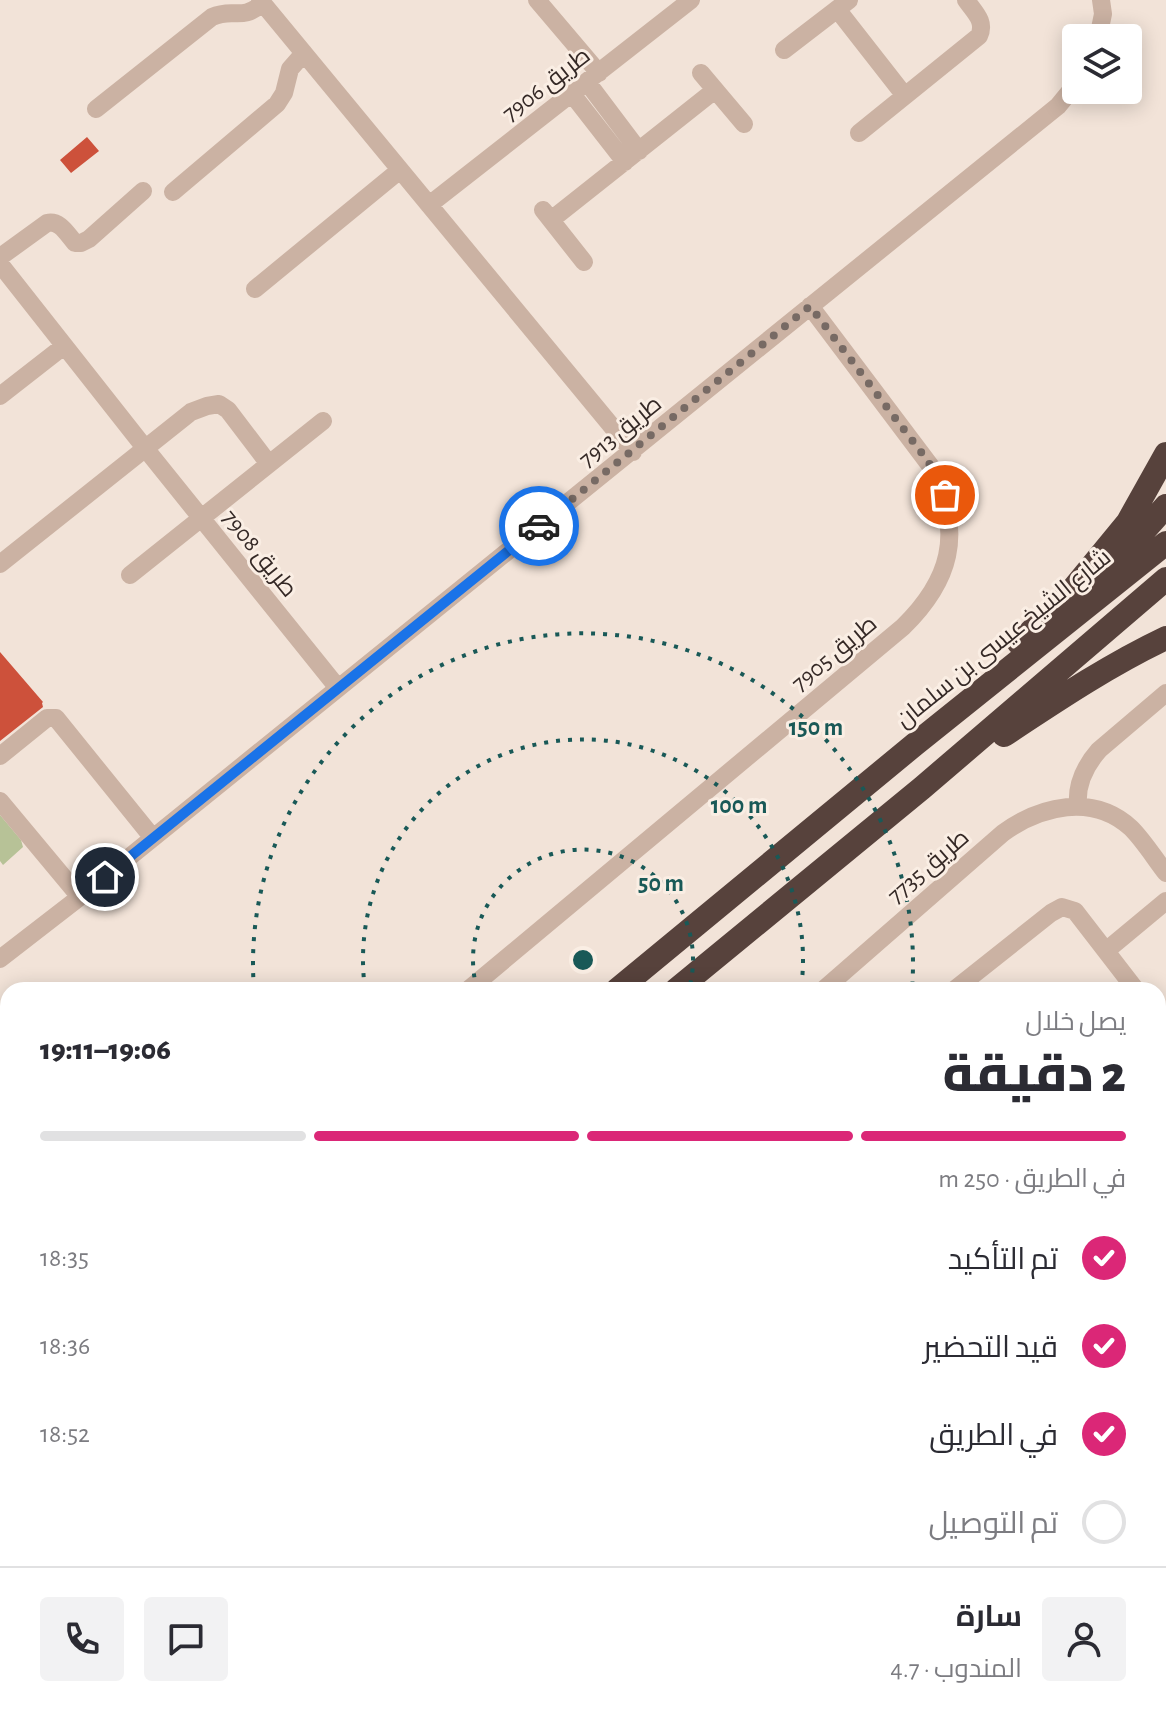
<!DOCTYPE html>
<html lang="ar">
<head>
<meta charset="utf-8">
<style>
	:root { --surface:#fff; --page:#f2f2f3; --text:#2b2b33; --muted:#7c7c81; --line:#e1e1e2; --accent:#db2777 }
	body { margin:0; font-family:"Alegreya Sans",Cairo,sans-serif; background:var(--page); color:var(--text); direction:rtl; height:100vh; display:flex; flex-direction:column; font-size:30px; white-space:nowrap }
	* { box-sizing:border-box; margin:0 }
	p { font-size:26px; color:var(--muted) }
	.icon { flex:none; width:44px; height:44px; fill:none; stroke:currentColor; stroke-width:2; stroke-linecap:round; stroke-linejoin:round }
	.map { position:relative; flex:1; overflow:hidden; direction:ltr }
	.sheet { position:absolute; left:0px; top:982px; width:1166px; height:744px; display:flex; flex-direction:column; background:var(--surface); border-radius:24px 24px 0 0; box-shadow:0 4px 20px #0003; direction:rtl }
	.sheet>* { flex:none }
	.controls { position:absolute; left:1062px; top:24px; display:grid; gap:16px }
	.controls a { display:grid; place-items:center; width:80px; height:80px; border-radius:8px; background:var(--surface); box-shadow:0 4px 20px #0003; font-size:40px }
	.pin { position:absolute; display:grid; place-items:center; width:68px; height:68px; color:#fff; margin:-34px; border:4px solid #fff; border-radius:50%; box-shadow:0 2px 8px #0007 }
	.courier { position:absolute; display:grid; place-items:center; width:80px; height:80px; margin:-40px; border:6px solid #1a73e8; border-radius:50%; background:#fff; color:#222; box-shadow:0 2px 10px #0007 }
	.overview em { font-style:normal; font-weight:800 }
	.overview div { display:flex; flex-direction:column-reverse }
	.overview { display:flex; align-items:center; justify-content:space-between; height:136px; padding:0 40px }
	h1 { font-size:52px; font-weight:800; line-height:60px }
	.bar { display:grid; grid-template-columns:repeat(4,1fr); gap:12px 8px; align-content:center; height:96px; padding:0 40px }
	.bar i { height:10px; border-radius:6px; background:var(--line) }
	.bar .current { background:var(--accent) }
	.bar p { grid-column:span 4 }
	.line { display:flex; align-items:center; gap:20px; padding:0 40px; border-top:2px solid var(--line) }
	.line div { flex:1 }
	.round { display:grid; place-items:center; flex:none; width:84px; height:84px; border-radius:8px; background:var(--page) }
	ol { padding:0 40px; list-style:none }
	li { display:flex; align-items:center; gap:24px; height:88px }
	li p { margin-inline-start:auto }
	li .icon { padding:8px; border-radius:50%; background:var(--accent); color:#fff; stroke-width:4 }
	li:last-child { color:var(--muted) }
	li i { width:44px; height:44px; border:4px solid var(--line); border-radius:50% }
	.map>svg:first-child { display:block }
	.green { fill:#b7c297 }
	.building { fill:#cd513b }
	.lines { fill:none; stroke-linecap:round; stroke-linejoin:round }
	.minor { stroke:#cbb2a3; stroke-width:18 }
	.motorway { stroke:#57423c; stroke-width:24 }
	.done { stroke:#776a64; stroke-width:8; stroke-dasharray:0 14.4 }
	.route { stroke:#1a73e8; stroke-width:10 }
	.ring { fill:none; stroke:#195957; stroke-width:4; stroke-dasharray:4 8 }
	.labels { text-anchor:middle; stroke-width:6; stroke-linejoin:round; paint-order:stroke }
	.street-label { font-size:24px; fill:#352926; stroke:#faeee4 }
	.centre { fill:#195957; stroke:#faeee4; stroke-width:4 }
	.ring-label { font-size:24px; text-anchor:middle; font-weight:bold; fill:#195957; stroke:#faeee4; stroke-width:6; stroke-linejoin:round; paint-order:stroke }
</style>
</head>
<body>
<div class="map">
<svg width="1166" height="1726" viewBox="0 0 1166 1726">
	<rect width="100%" height="100%" fill="#f2e3d8"/>
	<path class="green" d="M 0,815 L 21,840 L 23,847 L 3,865 L 0,861 Z"/>
	<path class="building" d="M 87,137 L 99,151 L 71,173 L 60,160 Z
		M 0,652 L 43,702 L 42,703 L 43,707 L 0,741 Z"/>
	<g class="lines">
		<path class="minor" d="M 260,0 L 633,452
			M 537,0 L 599,73
			M 837,9 L 905,96
			M 1098,38 L 1103,14 L 1101,0
			M 784,50 L 849,0
			M 701,73 L 744,124
			M 587,82 L 639,151
			M 572,94 L 625,162
			M 96,109 L 212,17 C 234,7 241,22 263,3
			M 859,133 L 979,36 C 986,21 974,12 966,0
			M 173,192 L 277,104 L 284,93 L 290,69 L 304,53
			M 429,205 L 691,0
			M 543,210 L 584,262
			M 551,220 L 715,90
			M 0,257 L 47,223 C 60,220 67,234 75,243 L 81,243 L 89,239 L 143,191
			M 0,264 L 145,448 L 338,688
			M 255,289 L 400,170
			M 0,396 L 64,346
			M 0,564 L 191,412 L 207,406 L 219,404 L 228,410 L 269,464
			M 130,575 L 323,421
			M 0,756 L 47,718 L 56,718 L 153,838
			M 0,801 L 80,897
			M 1078,806 C 1076,784 1085,766 1099,750 L 1166,693
			M 1107,950 L 1166,901
			M 0,959 L 80,897 L 1058,106 L 1076,84
			M 468,990 L 903,627 C 951,580 962,535 935,472 L 810,306
			M 823,990 L 1003,833 C 1040,806 1093,793 1131,828 C 1144,841 1155,859 1166,873
			M 954,990 L 1051,913 L 1062,907 L 1075,911 L 1136,990
			M 1158,1019 L 1163,1027
			M 0,1025 L 8,1033
			M 0,1153 L 8,1155
			M 0,1241 L 8,1251
			M 1158,1266 L 1166,1260
			M 1158,1339 L 1166,1332
			M 0,1380 L 8,1373
			M 1158,1425 L 1166,1436
			M 610,1718 L 616,1726
			M 942,1718 L 949,1726
			M 1,1726 L 8,1699"/>
		<path class="motorway" d="M 1101,579 L 1166,506
			M 1019,643 L 1068,595 L 1128,522 L 1166,454
			M 1004,735 C 1057,700 1109,665 1166,638
			M 617,990 L 914,745 L 1166,543
			M 676,990 L 922,788 L 1166,579
			M 0,1500 L 8,1493
			M 0,1550 L 8,1544"/>
	</g>
	<g class="lines">
		<path class="done" d="M 539,526 L 810,306 L 921,452 L 935,472 L 945,495"/>
		<path class="route" d="M 105,877 L 539,526"/>
	</g>
	<g class="ring">
		<path d="M477 989A110 110 0 1 1 689 989"/>
		<path d="M365 989A220 220 0 1 1 801 989"/>
		<path d="M254 989A330 330 0 1 1 912 989"/>
	</g>
	<g class="labels">
		<g class="street-label">
			<text transform="translate(546 84) rotate(-38)" y="8">طريق 7906</text>
			<text transform="translate(620 431) rotate(-39)" y="8">طريق 7913</text>
			<text transform="translate(260 553) rotate(51)" y="8">طريق 7908</text>
			<text transform="translate(1003 638) rotate(-39)" y="8">شارع الشيخ عيسى بن سلمان</text>
			<text transform="translate(834 653) rotate(-40)" y="8">طريق 7905</text>
			<text transform="translate(928 866) rotate(-41)" y="8">طريق 7735</text>
		</g>
	</g>
	<circle cx="583" cy="960" r="12" class="centre"/>
	<g class="ring-label">
		<text x="816" y="735">150 m</text>
		<text x="739" y="813">100 m</text>
		<text x="661" y="891">50 m</text>
	</g>
</svg>
<div class="controls">
<a><svg class="icon" aria-label="layers" viewBox="0 0 24 24"><path d="M12 4l9 5-9 5-9-5zM3 14l9 5 9-5"/></svg></a>
</div>
<div class="pin" style="left:945px;top:495px;background:#ea580c"><svg class="icon" aria-label="bag" viewBox="0 0 24 24"><path d="M5 8h14l-1 12H6zM9 8a3 3 0 0 1 6 0"/></svg></div>
<div class="pin" style="left:105px;top:877px;background:#1f2937"><svg class="icon" aria-label="home" viewBox="0 0 24 24"><path d="M3 11l9-7 9 7M6 9v11h12V9"/></svg></div>
<div class="courier" style="left:539px;top:526px"><svg class="icon" aria-label="car" viewBox="0 0 24 24"><path d="M5 17H2v-5l4-1 3-4h7l3 4 3 1v5h-3M9 17h6M6 11h13"/><circle cx="7" cy="17" r="2"/><circle cx="17" cy="17" r="2"/></svg></div>
<section class="sheet">
<div class="overview"><div><h1>2 دقيقة</h1><p>يصل خلال</p></div><em>19:06–19:11</em></div>
<div class="bar"><i class="current"></i><i class="current"></i><i class="current"></i><i></i><p>في الطريق · 250 m</p></div>
<ol>
<li><svg class="icon" aria-label="check" viewBox="0 0 24 24"><path d="M5 12l5 5 9-10"/></svg>تم التأكيد<p>18:35</p></li>
<li><svg class="icon" aria-label="check" viewBox="0 0 24 24"><path d="M5 12l5 5 9-10"/></svg>قيد التحضير<p>18:36</p></li>
<li><svg class="icon" aria-label="check" viewBox="0 0 24 24"><path d="M5 12l5 5 9-10"/></svg>في الطريق<p>18:52</p></li>
<li><i></i>تم التوصيل</li>
</ol>
<div class="line" style="height:144px"><a class="round"><svg class="icon" aria-label="person" viewBox="0 0 24 24"><circle cx="12" cy="8" r="4"/><path d="M4 21q1-7 8-7t8 7"/></svg></a><div><b>سارة</b><p>المندوب · 4.7</p></div><a class="round"><svg class="icon" aria-label="chat" viewBox="0 0 24 24"><path d="M4 5h16v11H9l-5 4z"/></svg></a><a class="round"><svg class="icon" aria-label="phone" viewBox="0 0 24 24"><path d="M5 4h4l2 5-3 2q2 4 5 5l2-3 5 2v4C11 20 4 13 5 4z"/></svg></a></div>
</section>
</div>
</body>
</html>
